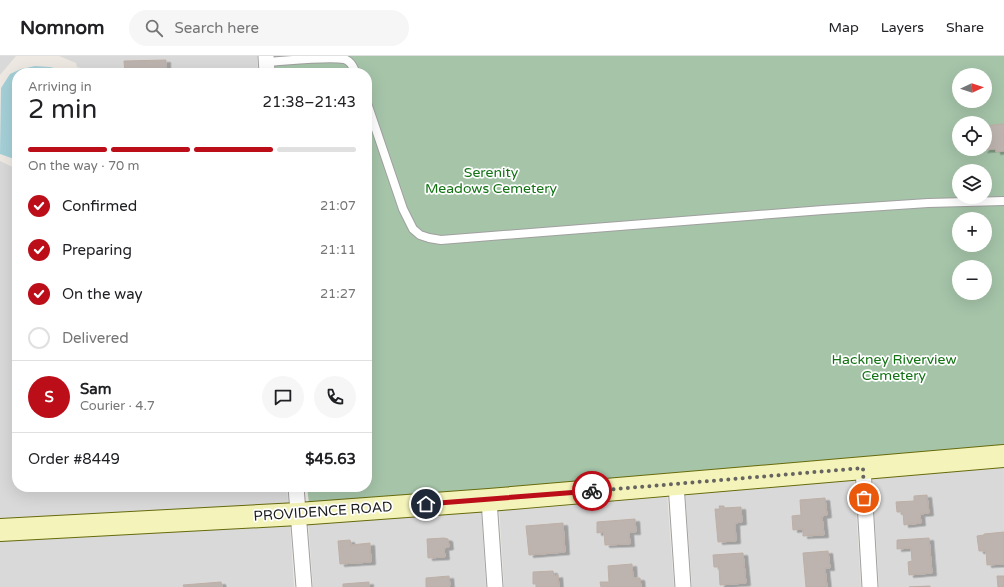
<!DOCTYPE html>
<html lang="en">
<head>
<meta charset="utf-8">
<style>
	:root { --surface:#fff; --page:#f6f6f6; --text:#202124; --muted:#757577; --line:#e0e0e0; --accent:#bb0e19 }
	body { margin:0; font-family:"Varela Round",sans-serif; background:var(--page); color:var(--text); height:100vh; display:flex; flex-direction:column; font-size:15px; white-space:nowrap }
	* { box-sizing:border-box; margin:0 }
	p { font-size:13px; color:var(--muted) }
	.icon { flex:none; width:22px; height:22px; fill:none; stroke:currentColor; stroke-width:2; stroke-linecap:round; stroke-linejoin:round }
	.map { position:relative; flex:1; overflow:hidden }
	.panel { position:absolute; left:12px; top:12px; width:360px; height:424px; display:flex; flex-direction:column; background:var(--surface); border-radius:16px; box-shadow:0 4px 16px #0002 }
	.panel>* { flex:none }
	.needle { width:26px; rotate:86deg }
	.buttons { position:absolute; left:952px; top:12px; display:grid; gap:8px }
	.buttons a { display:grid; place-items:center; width:40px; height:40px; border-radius:50%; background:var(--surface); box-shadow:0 4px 16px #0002; font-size:20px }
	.pin { position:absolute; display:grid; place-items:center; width:34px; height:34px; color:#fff; margin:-17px; border:2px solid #fff; border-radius:50%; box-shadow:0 1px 4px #0007 }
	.courier { position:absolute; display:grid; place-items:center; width:40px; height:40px; margin:-20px; border:3px solid #bb0e19; border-radius:50%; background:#fff; color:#222; box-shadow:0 1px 5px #0007 }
	.summary em { font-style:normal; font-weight:600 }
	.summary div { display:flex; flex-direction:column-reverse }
	.summary { display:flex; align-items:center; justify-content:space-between; height:68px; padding:0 16px }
	h1 { font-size:26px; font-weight:600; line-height:30px }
	.bar { display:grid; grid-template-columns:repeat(4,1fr); gap:6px 4px; align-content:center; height:48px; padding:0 16px }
	.bar i { height:5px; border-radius:3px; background:var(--line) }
	.bar .on { background:var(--accent) }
	.bar p { grid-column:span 4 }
	.line { display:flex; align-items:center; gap:10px; padding:0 16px; border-top:1px solid var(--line) }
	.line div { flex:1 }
	.round { display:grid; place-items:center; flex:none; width:42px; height:42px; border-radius:21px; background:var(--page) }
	ol { padding:0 16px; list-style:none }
	li { display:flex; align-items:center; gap:12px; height:44px }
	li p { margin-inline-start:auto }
	li .icon { padding:4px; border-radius:50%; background:var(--accent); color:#fff; stroke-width:4 }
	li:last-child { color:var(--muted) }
	li i { width:22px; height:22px; border:2px solid var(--line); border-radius:50% }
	header { display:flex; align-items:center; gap:24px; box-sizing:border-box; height:56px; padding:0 20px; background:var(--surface); border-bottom:1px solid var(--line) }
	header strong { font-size:19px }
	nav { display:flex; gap:22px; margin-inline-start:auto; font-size:14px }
	.search { width:280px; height:36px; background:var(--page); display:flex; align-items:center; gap:10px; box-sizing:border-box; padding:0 14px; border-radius:22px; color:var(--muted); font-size:15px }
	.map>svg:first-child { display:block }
	.residential { fill:#dad9d9 }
	.cemetery { fill:#a5c4a8; fill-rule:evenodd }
	.water { fill:#a5d0d8 }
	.building { fill:#bdb4af; stroke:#bdafa6; filter:url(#shadow) }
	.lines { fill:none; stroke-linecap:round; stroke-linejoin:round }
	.lane-casing { stroke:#a0a0a0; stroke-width:10 }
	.street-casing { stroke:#a0a0a0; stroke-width:17 }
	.secondary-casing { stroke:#666a0c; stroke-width:24 }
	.lane { stroke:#fff; stroke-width:8 }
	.street { stroke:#fff; stroke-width:15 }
	.secondary { stroke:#f4f3b9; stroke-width:22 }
	.done { stroke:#656461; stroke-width:4; stroke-dasharray:0 7.2 }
	.route { stroke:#bb0e19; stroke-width:5 }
	.labels { text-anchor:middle; stroke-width:3.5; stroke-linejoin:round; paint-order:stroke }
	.park-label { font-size:14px; fill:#127214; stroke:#fff }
	.street-label { font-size:14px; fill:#1c1c1c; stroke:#fff }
</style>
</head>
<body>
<header>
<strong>Nomnom</strong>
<div class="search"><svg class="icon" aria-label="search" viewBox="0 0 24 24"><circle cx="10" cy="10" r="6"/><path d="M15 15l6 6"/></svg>Search here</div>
<nav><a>Map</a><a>Layers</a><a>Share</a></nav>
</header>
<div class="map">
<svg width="1004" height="531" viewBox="0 0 1004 531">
	<defs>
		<filter id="shadow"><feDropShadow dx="4.5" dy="2.5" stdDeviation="0" flood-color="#0004"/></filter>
	</defs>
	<rect width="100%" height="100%" fill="#ede9e2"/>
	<path class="residential" d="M 0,0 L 16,0 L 0,19 Z
		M 59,0 L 257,0 L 258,17 L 101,17 L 77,11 L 76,7 Z
		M 0,105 L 17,113 L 17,431 L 287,431 L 288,447 L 199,455 L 0,466 Z
		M 1004,408 L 1004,531 L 879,531 L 872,419 Z
		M 854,421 L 861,531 L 692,531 L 685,435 Z
		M 667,437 L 674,531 L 504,531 L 499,451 Z
		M 481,452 L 486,531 L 313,531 L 308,465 Z
		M 290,466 L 294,531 L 0,531 L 0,483 Z"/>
	<path class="cemetery" d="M 266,0 L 1004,0 L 1004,399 L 309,447 L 307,431 L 367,431 L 367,17 L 268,17 ZM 959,19 L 985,19 L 985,45 L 959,45 ZM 959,67 L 985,67 L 985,93 L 959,93 ZM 959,115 L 985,115 L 985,141 L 959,141 ZM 959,163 L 985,163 L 985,189 L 959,189 ZM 959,211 L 985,211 L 985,237 L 959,237 Z"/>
	<path class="water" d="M 35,10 L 50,11 L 73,17 L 17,17 L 17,104 L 0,98 L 1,32 L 10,18 L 21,13 Z"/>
	<path class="building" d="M 166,4 L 166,17 L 125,17 L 124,5 Z
		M 1004,68 L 1004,95 L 996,96 L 996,93 L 983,94 L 985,93 L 985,70 Z
		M 927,439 L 929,457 L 920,458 L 921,467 L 904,469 L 903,456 L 897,456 L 896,446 L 914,445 L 914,440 Z
		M 825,442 L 827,459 L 822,460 L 824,479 L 803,480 L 803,473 L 793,474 L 792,460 L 801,459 L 800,444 Z
		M 719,450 L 724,450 L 724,452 L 741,451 L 742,466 L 735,467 L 736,485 L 718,486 L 715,453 L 720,453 Z
		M 635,463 L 636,476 L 629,476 L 630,488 L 605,489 L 604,476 L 597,477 L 597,466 Z
		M 563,467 L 565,496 L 529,499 L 526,470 Z
		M 1004,476 L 1004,508 L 987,509 L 986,495 L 979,495 L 977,480 L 984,479 L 984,478 Z
		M 444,482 L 448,483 L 449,491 L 444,492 L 445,501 L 428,502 L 427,483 Z
		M 929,482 L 932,517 L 909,519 L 908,506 L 912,505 L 911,492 L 897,493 L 897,484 Z
		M 350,484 L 351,489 L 370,487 L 371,506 L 340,508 L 338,485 Z
		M 828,495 L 830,512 L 825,512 L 827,531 L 806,531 L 803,497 Z
		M 743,497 L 746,527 L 720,529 L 719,511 L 714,511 L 713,499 Z
		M 632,508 L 633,522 L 640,522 L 641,531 L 601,531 L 600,526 L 609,526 L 608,510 Z
		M 553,515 L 554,520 L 558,519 L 559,531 L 536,531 L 536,528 L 533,528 L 533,516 Z
		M 449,520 L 450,530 L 445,530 L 445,531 L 426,531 L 426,522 Z
		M 997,520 L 1004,520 L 1004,531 L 998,531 Z
		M 221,526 L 222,531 L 184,531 L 183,529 Z
		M 369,526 L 369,531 L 343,531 L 343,528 Z
		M 930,530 L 930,531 L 909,531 Z"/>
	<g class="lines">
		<g class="lane-casing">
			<path id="lane" d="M 266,6 C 286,5 327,0 344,3 C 351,5 353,11 356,17
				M 367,47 L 403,153 L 413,173 L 420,179 L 429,182 L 441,184 L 823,154 L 928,147 L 1004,145"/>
		</g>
		<g class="street-casing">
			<path id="street" d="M 266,0 L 267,17
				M 863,412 L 870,531
				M 676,428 L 683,531
				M 296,431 L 304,531
				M 489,444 L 495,531"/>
		</g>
		<g class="secondary-casing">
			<path id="secondary" d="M 0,474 L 298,458 L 489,444 L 1004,400"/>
		</g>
		<use href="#lane" class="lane"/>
		<use href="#street" class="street"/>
		<use href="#secondary" class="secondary"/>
	</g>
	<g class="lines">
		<path class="done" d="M 592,435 L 863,412 L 864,442"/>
		<path class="route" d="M 426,448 L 592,435"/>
	</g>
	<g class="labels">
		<g class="park-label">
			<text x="491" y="121">Serenity<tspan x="491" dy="16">Meadows Cemetery</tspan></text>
			<text x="894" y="308">Hackney Riverview<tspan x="894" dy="16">Cemetery</tspan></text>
		</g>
		<g class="street-label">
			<text transform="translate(323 455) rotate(-4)" y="5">PROVIDENCE ROAD</text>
		</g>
	</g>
</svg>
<div class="buttons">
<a><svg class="needle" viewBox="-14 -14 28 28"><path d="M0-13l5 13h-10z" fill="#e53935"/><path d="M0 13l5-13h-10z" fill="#757577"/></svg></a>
<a><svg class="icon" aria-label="locate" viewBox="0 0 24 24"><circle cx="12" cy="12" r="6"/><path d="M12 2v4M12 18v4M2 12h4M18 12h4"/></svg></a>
<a><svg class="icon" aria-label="layers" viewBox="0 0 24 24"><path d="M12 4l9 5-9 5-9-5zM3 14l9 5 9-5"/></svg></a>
<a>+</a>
<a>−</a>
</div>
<div class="pin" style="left:864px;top:442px;background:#ea580c"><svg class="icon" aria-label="bag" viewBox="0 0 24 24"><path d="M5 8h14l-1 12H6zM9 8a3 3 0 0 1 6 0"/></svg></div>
<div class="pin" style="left:426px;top:448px;background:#1f2937"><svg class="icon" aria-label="home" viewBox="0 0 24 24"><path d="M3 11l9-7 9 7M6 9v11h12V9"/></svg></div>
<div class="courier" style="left:592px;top:435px"><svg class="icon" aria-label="bike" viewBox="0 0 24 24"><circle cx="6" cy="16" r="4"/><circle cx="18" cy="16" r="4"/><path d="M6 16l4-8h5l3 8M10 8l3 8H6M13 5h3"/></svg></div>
<section class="panel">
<div class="summary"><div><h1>2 min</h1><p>Arriving in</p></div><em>21:38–21:43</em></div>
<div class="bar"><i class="on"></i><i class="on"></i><i class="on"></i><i></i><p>On the way · 70 m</p></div>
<ol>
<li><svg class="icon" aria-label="check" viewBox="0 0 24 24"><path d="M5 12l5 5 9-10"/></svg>Confirmed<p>21:07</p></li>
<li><svg class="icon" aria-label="check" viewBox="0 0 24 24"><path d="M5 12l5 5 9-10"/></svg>Preparing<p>21:11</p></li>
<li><svg class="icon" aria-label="check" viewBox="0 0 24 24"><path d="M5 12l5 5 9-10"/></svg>On the way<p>21:27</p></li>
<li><i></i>Delivered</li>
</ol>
<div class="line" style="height:72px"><b class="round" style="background:var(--accent);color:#fff">S</b><div><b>Sam</b><p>Courier · 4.7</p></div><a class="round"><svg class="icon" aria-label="chat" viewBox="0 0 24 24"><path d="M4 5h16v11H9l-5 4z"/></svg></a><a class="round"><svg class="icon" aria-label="phone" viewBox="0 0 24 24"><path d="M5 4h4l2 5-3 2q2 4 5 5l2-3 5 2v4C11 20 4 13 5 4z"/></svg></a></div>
<div class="line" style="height:52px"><div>Order #8449</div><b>$45.63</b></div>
</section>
</div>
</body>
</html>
